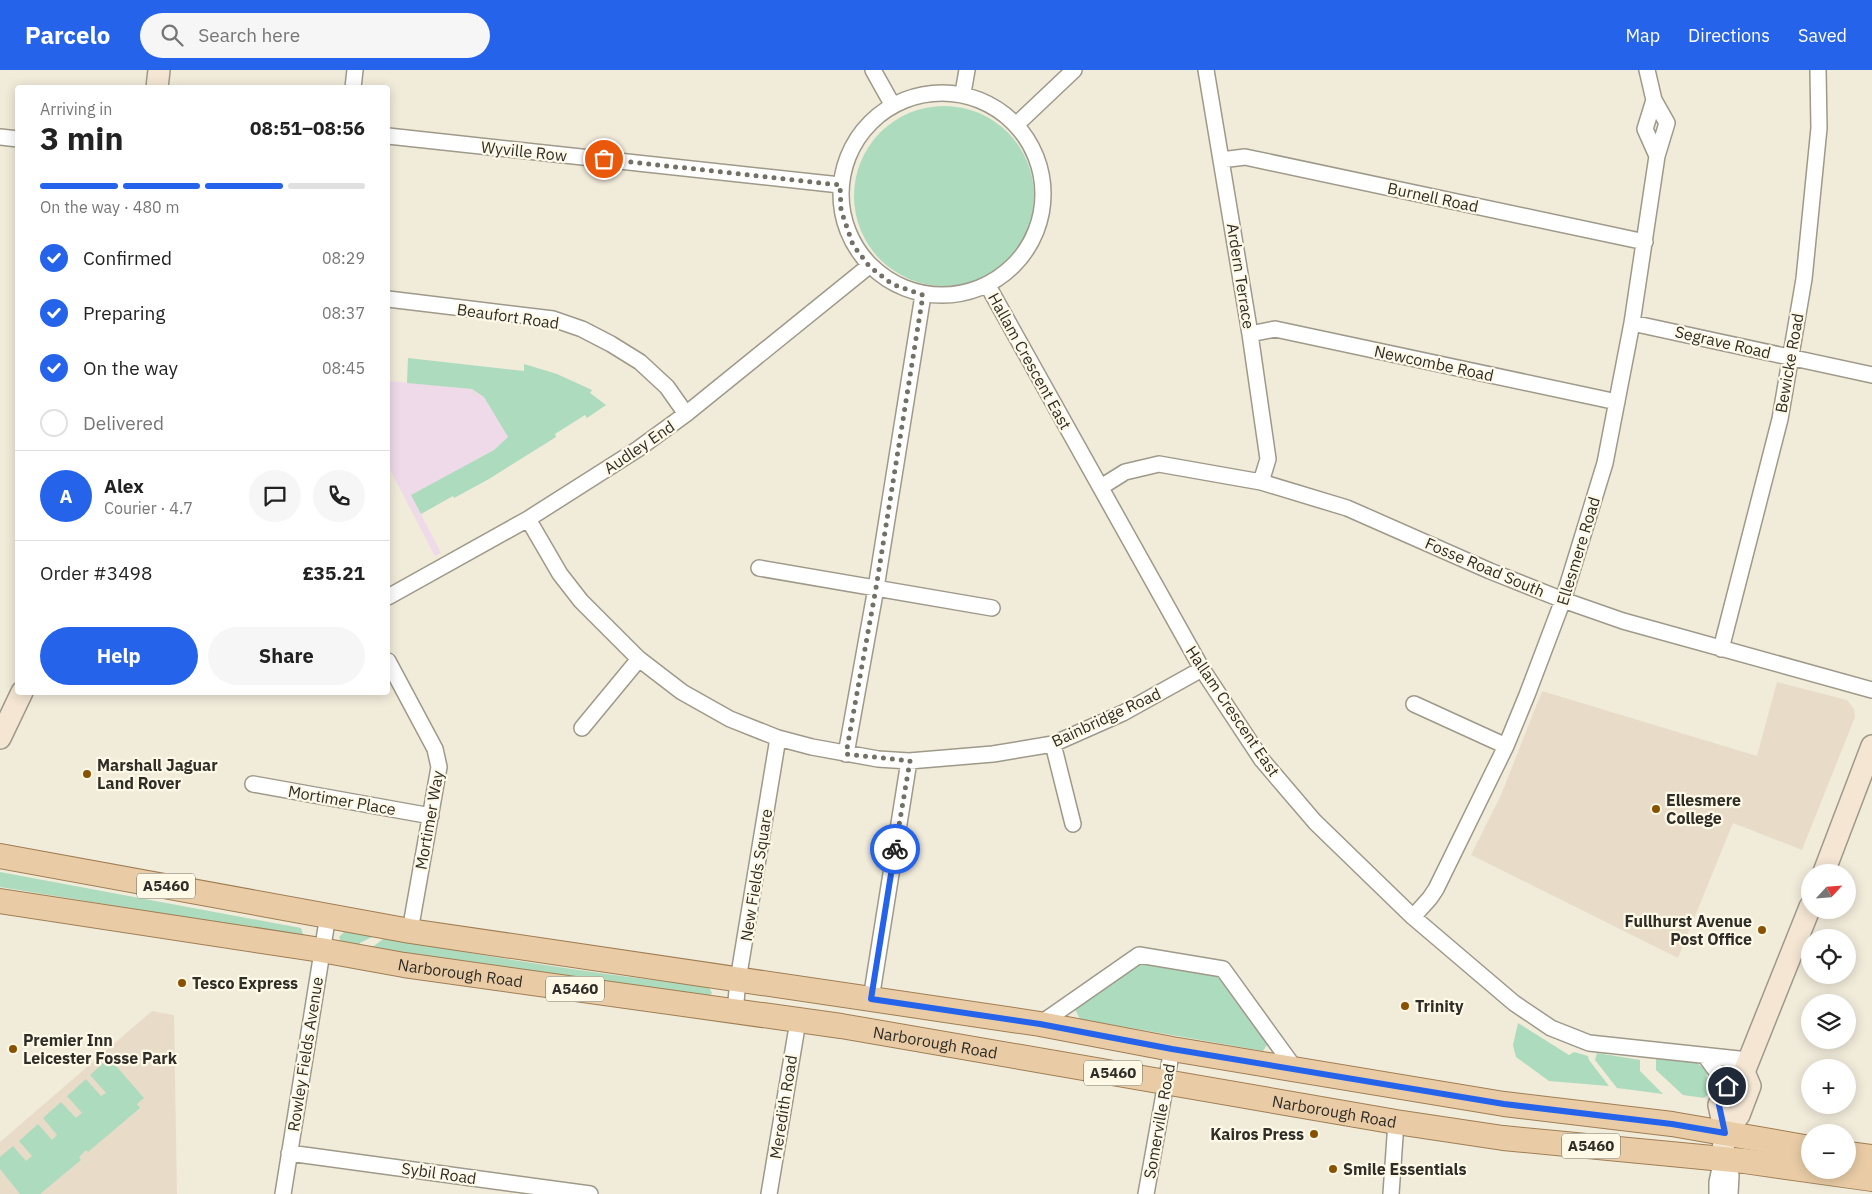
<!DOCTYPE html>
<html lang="en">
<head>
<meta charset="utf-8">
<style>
	:root { --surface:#fff; --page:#f6f6f6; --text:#222; --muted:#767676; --line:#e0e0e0; --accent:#2563eb }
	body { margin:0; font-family:"IBM Plex Sans",sans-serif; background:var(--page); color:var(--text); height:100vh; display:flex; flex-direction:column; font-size:19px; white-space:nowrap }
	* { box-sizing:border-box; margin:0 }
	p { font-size:16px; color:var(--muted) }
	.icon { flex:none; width:28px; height:28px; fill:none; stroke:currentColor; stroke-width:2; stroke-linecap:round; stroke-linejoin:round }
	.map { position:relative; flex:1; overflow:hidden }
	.side { position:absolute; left:15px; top:15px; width:375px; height:610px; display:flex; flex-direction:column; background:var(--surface); border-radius:5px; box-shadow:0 2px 12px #0003 }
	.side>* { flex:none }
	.needle { width:32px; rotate:64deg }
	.buttons { position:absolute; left:1801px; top:794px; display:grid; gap:10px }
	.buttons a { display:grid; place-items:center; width:55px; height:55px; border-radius:50%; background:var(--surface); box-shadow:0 2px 12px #0003; font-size:25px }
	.pin { position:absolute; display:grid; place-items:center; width:42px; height:42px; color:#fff; margin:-21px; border:2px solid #fff; border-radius:50%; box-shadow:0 1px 5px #0007 }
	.courier { position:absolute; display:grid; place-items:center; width:50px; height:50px; margin:-25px; border:4px solid #2563eb; border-radius:50%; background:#fff; color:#222; box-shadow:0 1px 6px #0007 }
	.summary em { font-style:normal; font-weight:700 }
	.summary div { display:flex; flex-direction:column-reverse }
	.summary { display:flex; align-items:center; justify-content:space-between; height:85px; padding:0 25px }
	h1 { font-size:32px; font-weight:700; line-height:38px }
	.bar { display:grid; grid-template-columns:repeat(4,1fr); gap:8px 5px; align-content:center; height:60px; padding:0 25px }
	.bar i { height:6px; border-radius:4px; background:var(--line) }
	.bar .active { background:var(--accent) }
	.bar p { grid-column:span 4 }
	.line { display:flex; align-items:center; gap:12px; padding:0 25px; border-top:1px solid var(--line) }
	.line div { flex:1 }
	.round { display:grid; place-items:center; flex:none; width:52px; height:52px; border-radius:26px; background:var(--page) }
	ol { padding:0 25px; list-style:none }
	li { display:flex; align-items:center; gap:15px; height:55px }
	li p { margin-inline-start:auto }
	li .icon { padding:5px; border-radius:50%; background:var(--accent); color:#fff; stroke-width:4 }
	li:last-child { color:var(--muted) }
	li i { width:28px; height:28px; border:2px solid var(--line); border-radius:50% }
	.cta { display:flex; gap:10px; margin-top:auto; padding:10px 25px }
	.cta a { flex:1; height:58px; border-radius:30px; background:var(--accent); color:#fff; font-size:20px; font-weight:700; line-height:58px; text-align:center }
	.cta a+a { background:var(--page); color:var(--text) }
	header { display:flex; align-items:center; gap:30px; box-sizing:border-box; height:70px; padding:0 25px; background:var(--accent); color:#fff }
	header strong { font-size:24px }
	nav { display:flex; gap:28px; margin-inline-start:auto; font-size:18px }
	.search { width:350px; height:45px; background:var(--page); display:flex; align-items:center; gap:12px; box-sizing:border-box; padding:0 18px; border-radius:28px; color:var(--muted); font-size:19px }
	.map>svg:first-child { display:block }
	.industrial { fill:#efdaea }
	.education { fill:#e8dcc9 }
	.green { fill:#addbbe }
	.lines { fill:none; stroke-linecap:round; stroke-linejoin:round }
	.street-casing { stroke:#9e9989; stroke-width:18 }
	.secondary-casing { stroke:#9e9989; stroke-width:24 }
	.primary-casing { stroke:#9f7e53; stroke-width:26 }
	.street { stroke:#fff; stroke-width:15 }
	.secondary { stroke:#f4e6d3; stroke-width:21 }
	.primary { stroke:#e9cca6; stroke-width:24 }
	.done { stroke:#737066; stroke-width:5; stroke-dasharray:0 9 }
	.route { stroke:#2563eb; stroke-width:6 }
	.poi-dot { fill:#885200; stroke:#fef9e7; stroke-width:2 }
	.labels { text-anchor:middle; stroke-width:4.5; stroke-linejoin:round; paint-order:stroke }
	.shield { fill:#fef9e7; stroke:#6d6a61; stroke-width:1 }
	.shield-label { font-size:15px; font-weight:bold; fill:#2f2d27 }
	.street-label { font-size:16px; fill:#2f2d27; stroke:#fef9e7 }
	.poi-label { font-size:16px; font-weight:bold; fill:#2f2d27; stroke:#fef9e7; text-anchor:start }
</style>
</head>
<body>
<header>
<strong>Parcelo</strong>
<div class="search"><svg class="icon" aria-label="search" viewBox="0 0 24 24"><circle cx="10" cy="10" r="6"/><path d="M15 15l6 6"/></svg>Search here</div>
<nav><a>Map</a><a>Directions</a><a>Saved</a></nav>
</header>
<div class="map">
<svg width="1872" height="1124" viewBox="0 0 1872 1124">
	<rect width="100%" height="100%" fill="#f1ebda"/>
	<path class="industrial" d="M 388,311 L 472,319 L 484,327 L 508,367 L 494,380 L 411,425 L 441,483 L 435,486 L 388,396 Z"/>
	<path class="education" d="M 1777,612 L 1847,630 L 1854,639 L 1855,647 L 1802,780 L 1733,753 L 1678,888 L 1471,785 L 1501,725 L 1542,621 L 1757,686 Z
		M 152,941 L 174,945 L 177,1124 L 0,1124 L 0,1072 Z"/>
	<path class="green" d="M854 126a90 90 0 1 1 180 0a90 90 0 1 1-180 0Z
		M 408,288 L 524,301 L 524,294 L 557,304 L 592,320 L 590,323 L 606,335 L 587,348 L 585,345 L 555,364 L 556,367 L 489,409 L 454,428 L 453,426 L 421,444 L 411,425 L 494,380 L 508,367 L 484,327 L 472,319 L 407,313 Z
		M 0,802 L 301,858 L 303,864 L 300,866 L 0,817 Z
		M 345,861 L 373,864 L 372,867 L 360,873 L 359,877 L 341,872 L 339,867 Z
		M 386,867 C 493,889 601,904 709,917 L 712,923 L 710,926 L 371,878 Z
		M 1141,894 L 1222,907 L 1269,972 L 1263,981 L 1080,949 L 1075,939 Z
		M 1518,953 L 1569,985 L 1574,982 L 1588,986 L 1589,990 L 1609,1016 L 1549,1011 L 1516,987 L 1513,975 Z
		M 1597,983 L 1640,990 L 1640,1001 L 1663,1024 L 1617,1018 L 1595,990 Z
		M 109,988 L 144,1028 L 137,1034 L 140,1038 L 88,1082 L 86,1080 L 79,1087 L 81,1090 L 40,1124 L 20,1124 L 0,1099 L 0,1087 L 13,1076 L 26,1091 L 32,1086 L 19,1071 L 38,1054 L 52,1070 L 57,1065 L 43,1048 L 61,1032 L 76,1048 L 82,1043 L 67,1026 L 86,1009 L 101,1026 L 106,1023 L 90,1005 Z
		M 1656,989 L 1697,993 L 1710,1002 L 1706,1005 L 1712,1014 L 1711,1022 L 1704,1028 L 1683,1025 L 1656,1000 Z"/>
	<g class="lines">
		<g class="street-casing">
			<path id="street" d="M 873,0 L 892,34
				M 1206,0 L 1250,264 L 1268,389 L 1261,412
				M 353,18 L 355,0
				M841 124a101 101 0 1 1 202 0a101 101 0 1 1-202 0Z
				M 963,23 L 967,0
				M 1654,30 L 1667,53 L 1657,86
				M 1017,54 L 1074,0
				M 388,66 L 840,115
				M 0,67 L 18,69
				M 1221,90 L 1245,87 L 1645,172
				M 988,216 L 1202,599 L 1262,690 L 1315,752 L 1413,847 L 1514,933 L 1551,958 L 1589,973 L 1748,990
				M 388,229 L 553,249 L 582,259 L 611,274 L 640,292 L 667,317 L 686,344
				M 1632,253 L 1872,305
				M 1250,264 L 1275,259 L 1617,332
				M 1101,417 L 1125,402 L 1159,394 L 1261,412 L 1347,438 L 1490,501 L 1563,530 L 1623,551 L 1872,620
				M 528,449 L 560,504 L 581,531 L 639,589 L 682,622 L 730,649 L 778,668 L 812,677 L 878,689 L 909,691 L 993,684 L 1053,674 L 1123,643 L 1202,599
				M 759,498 L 992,538
				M 388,527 L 528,449 L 638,379 L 686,344 L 869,196
				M 1721,579 L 1780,349 L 1804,209 L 1819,58 L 1818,0
				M 388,591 L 435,679 L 439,697 L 410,861
				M 1414,634 L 1506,676
				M 582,658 L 639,589
				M 1053,674 L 1073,754
				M 846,684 L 876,518 L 923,225
				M 253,714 L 431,746
				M 1413,847 L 1430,828 L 1436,819 L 1506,676 L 1527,625 L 1563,530 L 1605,393 L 1632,253 L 1657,86 L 1645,59 L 1654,30 L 1647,0
				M 871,929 L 909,691
				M 735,942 L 738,910 L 778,668
				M 1040,954 L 1139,885 L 1223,899 L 1296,1000
				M 1706,987 L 1727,1016
				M 289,1083 L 590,1124
				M 1722,1089 L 1731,1105 L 1730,1124
				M 283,1124 L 328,845
				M 769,1124 L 798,951
				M 1146,1124 L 1172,979
				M 1391,1124 L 1396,1052
				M 1717,1124 L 1717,1112 L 1722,1089"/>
		</g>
		<g class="secondary-casing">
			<path id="secondary" d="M 157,18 L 159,0
				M 0,668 L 22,622
				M 1824,802 L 1872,676
				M 1725,1063 L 1739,1045 L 1750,1016 L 1744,1002
				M 1722,1089 L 1725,1063 L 1719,1035 L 1727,1016 L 1744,1002 L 1810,837"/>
		</g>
		<g class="primary-casing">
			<g id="primary">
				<path d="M 0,786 L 410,861 L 1040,954 L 1172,979 L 1504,1034 L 1672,1054 L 1810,1078"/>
				<path id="s1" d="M 0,831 L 321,880 L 404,895 L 841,956 L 1396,1052 L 1503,1068 L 1744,1091 L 1872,1109"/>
				<path d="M 1848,1084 L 1872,1087"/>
			</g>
		</g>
		<use href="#street" class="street"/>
		<use href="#secondary" class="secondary"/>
		<use href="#primary" class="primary"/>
	</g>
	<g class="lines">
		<path class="done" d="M 604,89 L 840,115 L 841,140 L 853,175 L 869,196 L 892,214 L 923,225 L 876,518 L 846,684 L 910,691 L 895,779"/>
		<path class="route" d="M 895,779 L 871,929 L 1040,954 L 1172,979 L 1504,1034 L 1672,1054 L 1725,1063 L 1719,1035 L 1727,1016"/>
	</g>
	<g class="poi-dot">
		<circle cx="87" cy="704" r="5"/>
		<circle cx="1656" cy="739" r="5"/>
		<circle cx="1762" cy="860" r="5"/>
		<circle cx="182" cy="913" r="5"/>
		<circle cx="1405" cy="936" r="5"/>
		<circle cx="13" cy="979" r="5"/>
		<circle cx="1314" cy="1064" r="5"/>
		<circle cx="1333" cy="1099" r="5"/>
	</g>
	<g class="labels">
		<g class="shield">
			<rect x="137" y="803.5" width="58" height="25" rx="4"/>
			<rect x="546" y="906.5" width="58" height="25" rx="4"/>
			<rect x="1084" y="990.5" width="58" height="25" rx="4"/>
			<rect x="1562" y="1063.5" width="58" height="25" rx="4"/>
		</g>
		<g class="shield-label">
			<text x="166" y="821">A5460</text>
			<text x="575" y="924">A5460</text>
			<text x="1113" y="1008">A5460</text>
			<text x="1591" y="1081">A5460</text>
		</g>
		<g class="street-label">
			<text transform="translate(524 81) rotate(6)" y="6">Wyville Row</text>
			<text transform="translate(1433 127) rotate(12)" y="6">Burnell Road</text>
			<text transform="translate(1241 206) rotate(81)" y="6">Ardern Terrace</text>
			<text transform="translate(508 246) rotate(8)" y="6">Beaufort Road</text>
			<text transform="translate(1723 272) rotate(13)" y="6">Segrave Road</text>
			<text transform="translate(1030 291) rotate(61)" y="6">Hallam Crescent East</text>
			<text transform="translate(1434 293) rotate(12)" y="6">Newcombe Road</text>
			<text transform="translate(1789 293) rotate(-80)" y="6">Bewicke Road</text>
			<text transform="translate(639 377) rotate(-34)" y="6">Audley End</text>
			<text transform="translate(1578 481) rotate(-73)" y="6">Ellesmere Road</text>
			<text transform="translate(1485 497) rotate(23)" y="6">Fosse Road South</text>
			<text transform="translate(1233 641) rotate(56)" y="6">Hallam Crescent East</text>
			<text transform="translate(1106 647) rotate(-25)" y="6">Bainbridge Road</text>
			<text transform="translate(342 730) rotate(10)" y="6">Mortimer Place</text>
			<text transform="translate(429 750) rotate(-80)" y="6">Mortimer Way</text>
			<text transform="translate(756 805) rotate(-81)" y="6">New Fields Square</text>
			<text dy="6" stroke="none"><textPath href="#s1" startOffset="466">Narborough Road</textPath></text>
			<text dy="6" stroke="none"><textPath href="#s1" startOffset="946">Narborough Road</textPath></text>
			<text transform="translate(305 984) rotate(-81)" y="6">Rowley Fields Avenue</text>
			<text transform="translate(783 1037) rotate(-81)" y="6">Meredith Road</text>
			<text dy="6" stroke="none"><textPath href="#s1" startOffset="1351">Narborough Road</textPath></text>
			<text transform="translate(1159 1051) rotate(-80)" y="6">Somerville Road</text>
			<text transform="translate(439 1103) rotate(8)" y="6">Sybil Road</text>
		</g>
		<g class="poi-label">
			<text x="97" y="701">Marshall Jaguar<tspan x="97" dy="18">Land Rover</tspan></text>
			<text x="1666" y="736">Ellesmere<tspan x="1666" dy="18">College</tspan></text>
			<text x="1752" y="857" text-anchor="end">Fullhurst Avenue<tspan x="1752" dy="18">Post Office</tspan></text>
			<text x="192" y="919">Tesco Express</text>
			<text x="1415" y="942">Trinity</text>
			<text x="23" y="976">Premier Inn<tspan x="23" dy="18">Leicester Fosse Park</tspan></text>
			<text x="1304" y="1070" text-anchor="end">Kairos Press</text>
			<text x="1343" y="1105">Smile Essentials</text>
		</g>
	</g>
</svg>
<div class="buttons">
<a><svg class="needle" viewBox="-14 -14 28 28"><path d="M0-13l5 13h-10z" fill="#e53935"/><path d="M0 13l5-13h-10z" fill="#767676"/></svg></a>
<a><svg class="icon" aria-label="locate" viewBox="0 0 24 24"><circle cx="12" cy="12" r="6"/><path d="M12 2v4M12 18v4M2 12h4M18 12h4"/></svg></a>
<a><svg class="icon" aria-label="layers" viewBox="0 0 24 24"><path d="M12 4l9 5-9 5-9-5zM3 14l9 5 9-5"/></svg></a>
<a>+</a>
<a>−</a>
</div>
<div class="pin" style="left:604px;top:89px;background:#ea580c"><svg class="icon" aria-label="bag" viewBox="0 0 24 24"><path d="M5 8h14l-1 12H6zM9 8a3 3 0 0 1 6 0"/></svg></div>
<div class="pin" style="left:1727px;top:1016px;background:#1f2937"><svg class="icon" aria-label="home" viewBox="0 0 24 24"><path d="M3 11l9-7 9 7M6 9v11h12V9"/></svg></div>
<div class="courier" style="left:895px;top:779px"><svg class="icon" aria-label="bike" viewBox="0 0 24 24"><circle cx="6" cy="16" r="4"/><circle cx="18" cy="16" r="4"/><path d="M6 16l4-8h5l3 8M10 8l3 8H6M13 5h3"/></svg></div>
<section class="side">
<div class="summary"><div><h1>3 min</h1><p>Arriving in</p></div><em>08:51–08:56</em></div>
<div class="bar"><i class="active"></i><i class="active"></i><i class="active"></i><i></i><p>On the way · 480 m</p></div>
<ol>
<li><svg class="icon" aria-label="check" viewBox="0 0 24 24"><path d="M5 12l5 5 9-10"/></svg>Confirmed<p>08:29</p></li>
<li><svg class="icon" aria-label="check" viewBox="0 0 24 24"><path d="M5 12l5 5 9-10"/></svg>Preparing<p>08:37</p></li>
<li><svg class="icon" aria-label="check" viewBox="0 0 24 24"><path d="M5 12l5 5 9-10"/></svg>On the way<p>08:45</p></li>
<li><i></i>Delivered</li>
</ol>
<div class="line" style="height:90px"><b class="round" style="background:var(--accent);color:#fff">A</b><div><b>Alex</b><p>Courier · 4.7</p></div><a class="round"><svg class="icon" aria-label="chat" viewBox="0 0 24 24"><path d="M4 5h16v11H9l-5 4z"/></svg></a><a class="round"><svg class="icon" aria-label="phone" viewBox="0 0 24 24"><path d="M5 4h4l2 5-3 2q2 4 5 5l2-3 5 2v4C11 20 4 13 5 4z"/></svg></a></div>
<div class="line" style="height:65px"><div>Order #3498</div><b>£35.21</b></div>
<div class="cta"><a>Help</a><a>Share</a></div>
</section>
</div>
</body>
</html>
